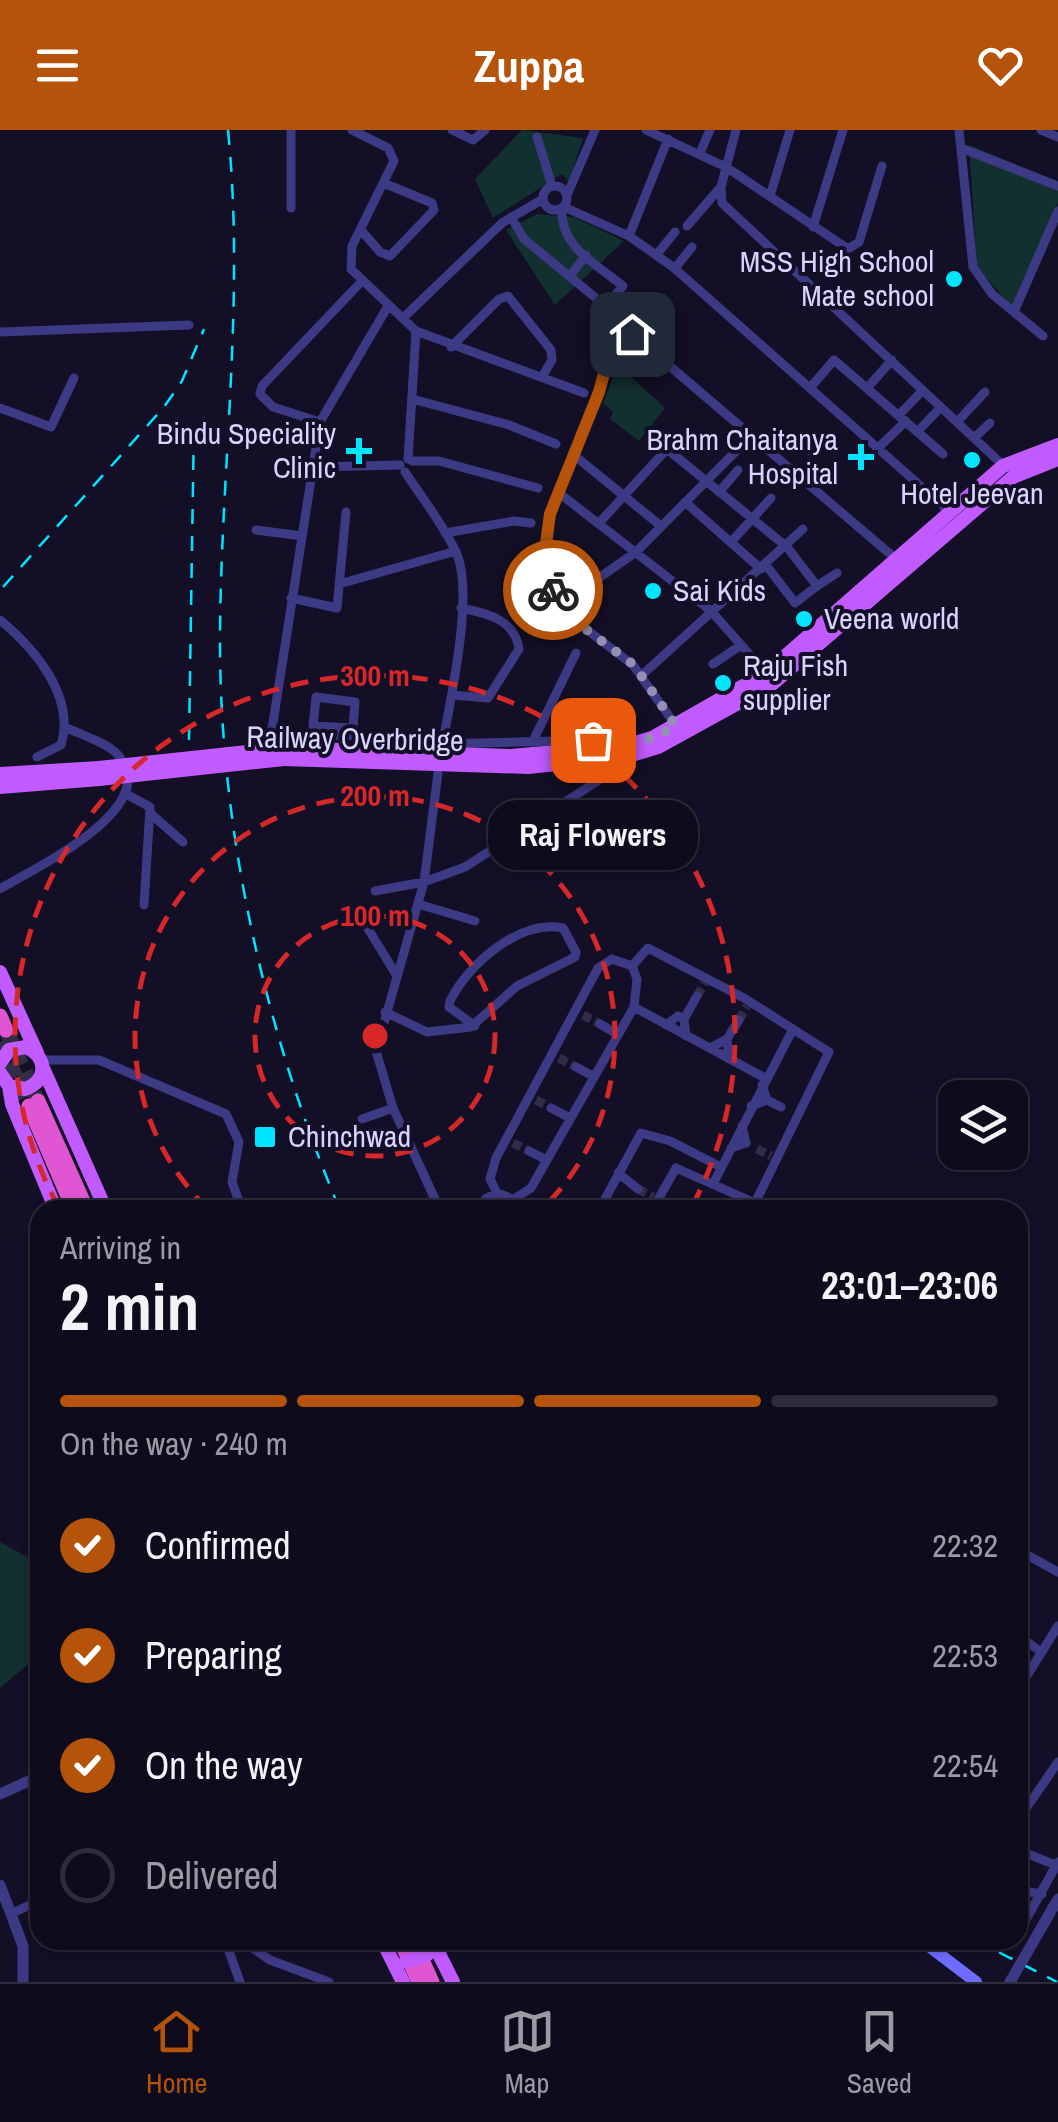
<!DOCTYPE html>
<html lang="en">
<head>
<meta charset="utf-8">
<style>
	:root { --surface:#0e0b1c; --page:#1c1929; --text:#f1f3f6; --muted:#9b9ba3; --line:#2e2b3b; --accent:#b45309 }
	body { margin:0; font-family:"Archivo Narrow",sans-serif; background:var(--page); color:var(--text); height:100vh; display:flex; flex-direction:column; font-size:38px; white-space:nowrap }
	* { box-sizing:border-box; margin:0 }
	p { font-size:32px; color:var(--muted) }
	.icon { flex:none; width:55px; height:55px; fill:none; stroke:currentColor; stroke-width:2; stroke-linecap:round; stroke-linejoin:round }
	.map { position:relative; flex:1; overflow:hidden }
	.panel { position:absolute; left:30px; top:1070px; width:998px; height:750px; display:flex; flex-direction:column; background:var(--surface); border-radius:30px; box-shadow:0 2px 8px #0004,0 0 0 2px var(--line) }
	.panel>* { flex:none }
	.tools { position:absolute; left:938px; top:950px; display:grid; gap:20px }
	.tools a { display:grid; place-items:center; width:90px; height:90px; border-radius:20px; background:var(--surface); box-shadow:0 2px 8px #0004,0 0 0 2px var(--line); font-size:50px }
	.pin { position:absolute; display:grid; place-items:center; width:85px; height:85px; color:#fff; margin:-42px; border-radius:20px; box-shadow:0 5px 15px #0006 }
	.courier { position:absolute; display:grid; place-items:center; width:100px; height:100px; margin:-50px; border:8px solid #b45309; border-radius:50%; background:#fff; color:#222; box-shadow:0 2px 12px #0007 }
	.bubble { position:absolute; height:70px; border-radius:30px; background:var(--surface); box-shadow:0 2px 8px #0004,0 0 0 2px var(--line); font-size:32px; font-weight:800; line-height:70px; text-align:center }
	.overview em { font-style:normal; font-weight:800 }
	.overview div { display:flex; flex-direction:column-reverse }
	.overview { display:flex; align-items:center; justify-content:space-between; height:170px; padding:0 30px }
	h1 { font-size:65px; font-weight:800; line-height:75px }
	.bar { display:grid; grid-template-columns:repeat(4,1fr); gap:15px 10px; align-content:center; height:120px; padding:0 30px }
	.bar i { height:12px; border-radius:8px; background:var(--line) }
	.bar .current { background:var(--accent) }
	.bar p { grid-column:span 4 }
	ol { padding:0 30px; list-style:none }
	li { display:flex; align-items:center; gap:30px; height:110px }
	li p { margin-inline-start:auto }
	li .icon { padding:10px; border-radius:50%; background:var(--accent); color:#fff; stroke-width:4 }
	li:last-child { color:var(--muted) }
	li i { width:55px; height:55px; border:5px solid var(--line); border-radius:50% }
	header { display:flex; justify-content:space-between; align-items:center; height:130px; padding:0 30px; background:var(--accent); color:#fff; font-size:45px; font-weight:800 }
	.tab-bar { display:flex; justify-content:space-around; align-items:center; height:140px; border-top:2px solid var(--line); background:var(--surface); font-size:28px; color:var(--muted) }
	.tab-bar a { display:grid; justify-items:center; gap:5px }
	.tab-bar .current { color:var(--accent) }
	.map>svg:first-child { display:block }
	.green { fill:#12302f }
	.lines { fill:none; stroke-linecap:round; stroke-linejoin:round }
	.minor-tunnel { stroke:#312d47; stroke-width:9; stroke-dasharray:9 4.5; stroke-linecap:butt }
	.trunk-tunnel { stroke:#312d47; stroke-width:15; stroke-dasharray:15 8; stroke-linecap:butt }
	.minor { stroke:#3d3a85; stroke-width:9 }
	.tertiary { stroke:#3d3a85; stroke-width:11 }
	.secondary { stroke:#6f6bff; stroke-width:12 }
	.primary { stroke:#c25bff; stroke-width:14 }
	.trunk { stroke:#e055d1; stroke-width:15 }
	.rail { stroke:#00e5ff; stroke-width:2.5; stroke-dasharray:15 12; stroke-linecap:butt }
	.tertiary-bridge { stroke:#3d3a85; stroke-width:11 }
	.primary-bridge { stroke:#c25bff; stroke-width:14 }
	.done { stroke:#948fb3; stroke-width:10; stroke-dasharray:0 18 }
	.route { stroke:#b45309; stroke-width:12 }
	.ring { fill:none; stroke:#d62828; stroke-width:5; stroke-dasharray:18 12 }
	.poi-dot { fill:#00e5ff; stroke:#130f26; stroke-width:4 }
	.labels { text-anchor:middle; stroke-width:8; stroke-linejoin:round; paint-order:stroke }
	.poi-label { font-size:30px; fill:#d9d4ff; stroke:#130f26; text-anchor:start }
	.street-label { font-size:30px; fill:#d9d4ff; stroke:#130f26 }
	.centre { fill:#d62828; stroke:#130f26; stroke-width:5 }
	.ring-label { font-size:30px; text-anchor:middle; font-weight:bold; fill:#d62828; stroke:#130f26; stroke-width:8; stroke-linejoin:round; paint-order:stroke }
</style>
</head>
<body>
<header><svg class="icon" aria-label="menu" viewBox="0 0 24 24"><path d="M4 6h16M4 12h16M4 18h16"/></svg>Zuppa<svg class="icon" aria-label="heart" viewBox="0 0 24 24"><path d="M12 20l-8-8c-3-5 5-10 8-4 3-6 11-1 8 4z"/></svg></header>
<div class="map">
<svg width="1058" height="1852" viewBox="0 0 1058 1852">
	<rect width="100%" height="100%" fill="#130f26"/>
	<path class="green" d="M 522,0 L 583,8 L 569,52 L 562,44 L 493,88 L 475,49 Z
		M 969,15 L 1058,52 L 1058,72 L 1013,178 L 977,137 Z
		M 537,84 L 574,87 L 624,111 L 555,175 L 506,100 Z
		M 618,235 L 665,278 L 639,311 L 610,289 L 613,282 L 603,273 Z
		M 0,1412 L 40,1434 L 40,1524 L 0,1558 Z"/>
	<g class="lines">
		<path class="minor-tunnel" d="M 697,866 L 705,853
			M 583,885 L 600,894
			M 739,890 L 747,876
			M 559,928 L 576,937
			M 536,970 L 551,978
			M 513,1013 L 529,1021
			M 757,1019 L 771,1026
			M 638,1059 L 653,1067"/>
		<path class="trunk-tunnel" d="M 6,900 L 38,971
			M 0,912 L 29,976"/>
		<path class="minor" d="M 291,0 L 291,78
			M 352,0 L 388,18 L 394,31 L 352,116 L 351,139 L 416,201 L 584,263
			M 452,0 L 473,10 L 485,0
			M 646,0 L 726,37 L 848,119 L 859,112 L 882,36
			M 736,0 L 721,57 L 722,73 L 1005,337
			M 959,0 L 973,137 L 992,164 L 1043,206
			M 1041,0 L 1058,7
			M 537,7 L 552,56
			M 961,18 L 1058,56
			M 700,23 L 710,0
			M543 68a12 12 0 1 1 24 0a12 12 0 1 1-24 0Z
			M 567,65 L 595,0
			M 770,66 L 790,0
			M 564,77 L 629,106 L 673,137 L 950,382
			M 562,78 C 559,116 596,134 623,156 L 606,176
			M 511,87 L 524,109 L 625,192
			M 687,96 L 719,59
			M 813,97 L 843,0
			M 361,100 L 380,122 L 390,126 L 434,80 L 432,73 L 386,54
			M 629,106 L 668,9
			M 657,124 L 675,102
			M 675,138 L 692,117
			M 570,146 L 586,125
			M 388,176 L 320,292 L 272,599 L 281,606 L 345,605 L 442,614 L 593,610 L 604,615
			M 1014,182 L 1058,81
			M 403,188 L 502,93 L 543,69
			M 0,202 L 189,195
			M 451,217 L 499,169 L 508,166 L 551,220 L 552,230 L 543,245
			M 868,257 L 892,230
			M 810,258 L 834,230 L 943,324
			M 412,269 L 509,295 L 556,314
			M 0,278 L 51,297 L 74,248
			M 899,285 L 923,260
			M 320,292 L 273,277 L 260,264 L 262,256 L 362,151
			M 957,292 L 985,262
			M 918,301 L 941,277
			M 974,308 L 990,293
			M 878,318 L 906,291
			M 575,326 L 661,396
			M 408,329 L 416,201
			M 412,331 L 439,331 L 538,358
			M 315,337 L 400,335
			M 405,342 C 422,368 443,394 456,422 C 475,463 450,571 442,617
			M 719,362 L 738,340
			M 559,363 L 711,481 L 766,543
			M 685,372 L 761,439
			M 600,392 L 667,319 L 787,417 L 817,456 L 837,443
			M 256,400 L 302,406
			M 445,403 L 514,391 L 531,393
			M 731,412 L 771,368
			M 766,435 L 795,473 L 817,456
			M 339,454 L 456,421
			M 291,468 L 337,478 L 346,382
			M 563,473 L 636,422 L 752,305
			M 0,490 C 35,519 76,567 61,615 L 37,627
			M 713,534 L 741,515
			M 642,545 L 803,399
			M 452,565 L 488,568 L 519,519 C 515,489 486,483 461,478
			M 316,567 L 355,572 L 353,598 L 313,596 Z
			M 676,596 L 633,535 L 569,486 L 555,466 L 547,437 L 550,384 L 599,262 L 617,203 L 632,204 L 896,429
			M 532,613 L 576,523
			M 438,643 L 424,752 L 376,921 L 393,978 L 440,1080
			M 128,665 L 150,677 L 144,775
			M 151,684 L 183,712
			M 0,759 C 36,737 162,679 119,626 C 107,612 81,605 65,597
			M 375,761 L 424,752 L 465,737 L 599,650 L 611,628
			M 418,774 L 475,791
			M 359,784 L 397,846
			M 632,836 L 648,818 L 744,868 L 829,922 L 755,1073 L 676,1038 L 652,1080
			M 634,877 L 765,948
			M 385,882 L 427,902 L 471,897 L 517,856 L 575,827 L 576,822 L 563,798 C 520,789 468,834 450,871 L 449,877 L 475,896
			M 684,889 L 697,866
			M 600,894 L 617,904
			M 666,895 L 678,886 L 684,889 L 686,906
			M 727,909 L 739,890
			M 710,918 L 727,909 L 729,929
			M 41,930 L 99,930 L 226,984 L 239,1012 L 232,1052 L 242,1080
			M 576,937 L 593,946
			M 767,970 L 781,977
			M 751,976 L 767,970 L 762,955
			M 551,978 L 570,988
			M 362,989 L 393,978
			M 731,1018 L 746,1013 L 742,996
			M 529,1021 L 547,1030
			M 618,1043 L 638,1059
			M 713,1054 L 793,899
			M 497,1063 L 490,1049 L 496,1028 L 598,838 L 612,829 L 632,836 L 637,849 L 634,877 L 531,1058 L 511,1071
			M 480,1080 L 485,1069 L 497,1063 L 508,1067 L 511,1080
			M 599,1080 L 641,1003 L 670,1011 L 721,1037
			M 1018,1420 L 1058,1442
			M 1018,1505 L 1041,1522
			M 1018,1560 L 1058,1496
			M 1018,1690 L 1058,1632
			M 1018,1720 L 1058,1736
			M 1018,1760 L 1042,1764
			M 13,1783 L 40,1770
			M 1018,1804 L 1058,1732
			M 225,1810 L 240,1852
			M 241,1810 L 270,1830 L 329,1852"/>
		<path class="tertiary" d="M 0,1664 L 40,1646
			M 0,1755 L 23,1816 L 23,1852"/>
		<path class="secondary" d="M 921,1810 L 976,1852"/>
		<path class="primary" d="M 284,618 L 511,626 L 624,616 L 652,608 L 766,543 L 1003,336 L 1058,315
			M 284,629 L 528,637 L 625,627 L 658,617 L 771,555 L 1013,347 L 1058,329
			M 0,644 L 99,638
			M 0,657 L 99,649
			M 0,842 L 37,923
			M 0,933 L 9,920 L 26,917 C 48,927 48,951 25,959 L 9,956 L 0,943
			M 43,938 L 106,1080
			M 9,956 L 12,974 L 56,1080
			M 382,1810 L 403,1852
			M 432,1810 L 453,1852"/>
		<path class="trunk" d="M 0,886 L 6,900
			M 38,971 L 87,1080
			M 29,976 L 74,1080
			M 400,1810 L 419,1852
			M 413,1810 L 432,1852"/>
		<path class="rail" d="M 228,0 C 245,169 221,337 220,506 C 219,699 265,903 340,1080
			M 3,457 L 164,277 L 182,251 L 204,199
			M 189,610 L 194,290
			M 975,1810 L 1057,1852"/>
		<path class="tertiary-bridge" d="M 1010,1852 L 1058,1769"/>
		<path class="primary-bridge" d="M 99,638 L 284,618
			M 99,649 L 284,629
			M 406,1831 L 428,1824"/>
	</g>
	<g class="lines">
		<path class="done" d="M 553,460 L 568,486 L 634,535 L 676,596 C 649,610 622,623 593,610"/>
		<path class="route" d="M 553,460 L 545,420 L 550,384 L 599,262 L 613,210 L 624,200 L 632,204"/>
	</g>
	<g class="ring">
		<circle cx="375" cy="906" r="120"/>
		<path d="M208 1079A240 240 0 1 1 542 1079"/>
		<path d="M59 1078A360 360 0 1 1 691 1078"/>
	</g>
	<g class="poi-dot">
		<circle cx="954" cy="149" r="10"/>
		<path d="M354 306h10v10h10v10h-10v10h-10v-10h-10v-10h10z"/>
		<path d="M856 312h10v10h10v10h-10v10h-10v-10h-10v-10h10z"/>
		<circle cx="972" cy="330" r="10"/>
		<circle cx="653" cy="461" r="10"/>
		<circle cx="804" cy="489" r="10"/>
		<circle cx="723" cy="553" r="10"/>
		<rect x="253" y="995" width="24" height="24" rx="5"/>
	</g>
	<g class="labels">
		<g class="poi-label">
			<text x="934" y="142" text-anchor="end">MSS High School<tspan x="934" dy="34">Mate school</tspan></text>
			<text x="336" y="314" text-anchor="end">Bindu Speciality<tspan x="336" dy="34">Clinic</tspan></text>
			<text x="838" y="320" text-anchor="end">Brahm Chaitanya<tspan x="838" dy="34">Hospital</tspan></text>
			<text x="972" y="374" text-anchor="middle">Hotel Jeevan</text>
			<text x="673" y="471">Sai Kids</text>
			<text x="824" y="499">Veena world</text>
			<text x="743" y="546">Raju Fish<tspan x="743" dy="34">supplier</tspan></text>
			<text x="288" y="1017">Chinchwad</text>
		</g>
		<g class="street-label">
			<text transform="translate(355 609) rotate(1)" y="10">Railway Overbridge</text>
		</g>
	</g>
	<circle cx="375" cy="906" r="15" class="centre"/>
	<g class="ring-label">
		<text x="375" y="556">300 m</text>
		<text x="375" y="676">200 m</text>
		<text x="375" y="796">100 m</text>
	</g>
</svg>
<div class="tools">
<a><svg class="icon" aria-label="layers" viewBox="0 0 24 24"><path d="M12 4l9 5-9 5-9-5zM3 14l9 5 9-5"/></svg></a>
</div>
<div class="pin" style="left:593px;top:610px;background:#ea580c"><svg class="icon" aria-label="bag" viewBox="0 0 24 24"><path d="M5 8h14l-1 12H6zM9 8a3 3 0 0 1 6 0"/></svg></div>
<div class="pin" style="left:632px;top:204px;background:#1f2937"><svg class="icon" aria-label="home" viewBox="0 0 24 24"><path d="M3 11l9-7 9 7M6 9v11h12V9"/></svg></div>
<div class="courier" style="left:553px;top:460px"><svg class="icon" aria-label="bike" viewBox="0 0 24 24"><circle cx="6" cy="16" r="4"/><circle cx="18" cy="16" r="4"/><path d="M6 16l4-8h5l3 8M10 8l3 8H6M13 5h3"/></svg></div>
<div class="bubble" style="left:488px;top:670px;width:210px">Raj Flowers</div>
<section class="panel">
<div class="overview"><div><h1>2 min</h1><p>Arriving in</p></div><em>23:01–23:06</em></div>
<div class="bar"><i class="current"></i><i class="current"></i><i class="current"></i><i></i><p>On the way · 240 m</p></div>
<ol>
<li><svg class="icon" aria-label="check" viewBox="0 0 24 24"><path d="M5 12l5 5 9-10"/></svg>Confirmed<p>22:32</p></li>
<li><svg class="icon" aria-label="check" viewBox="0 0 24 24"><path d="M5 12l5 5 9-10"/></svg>Preparing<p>22:53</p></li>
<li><svg class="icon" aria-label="check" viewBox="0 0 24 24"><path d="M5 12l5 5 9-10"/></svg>On the way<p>22:54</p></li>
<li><i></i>Delivered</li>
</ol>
</section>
</div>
<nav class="tab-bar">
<a class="current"><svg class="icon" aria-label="home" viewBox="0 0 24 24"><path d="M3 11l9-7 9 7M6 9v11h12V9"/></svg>Home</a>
<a><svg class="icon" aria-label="map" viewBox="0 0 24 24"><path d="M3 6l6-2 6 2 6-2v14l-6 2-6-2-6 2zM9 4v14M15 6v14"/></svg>Map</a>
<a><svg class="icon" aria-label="saved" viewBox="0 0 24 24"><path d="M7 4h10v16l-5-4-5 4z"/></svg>Saved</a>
</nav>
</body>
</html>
